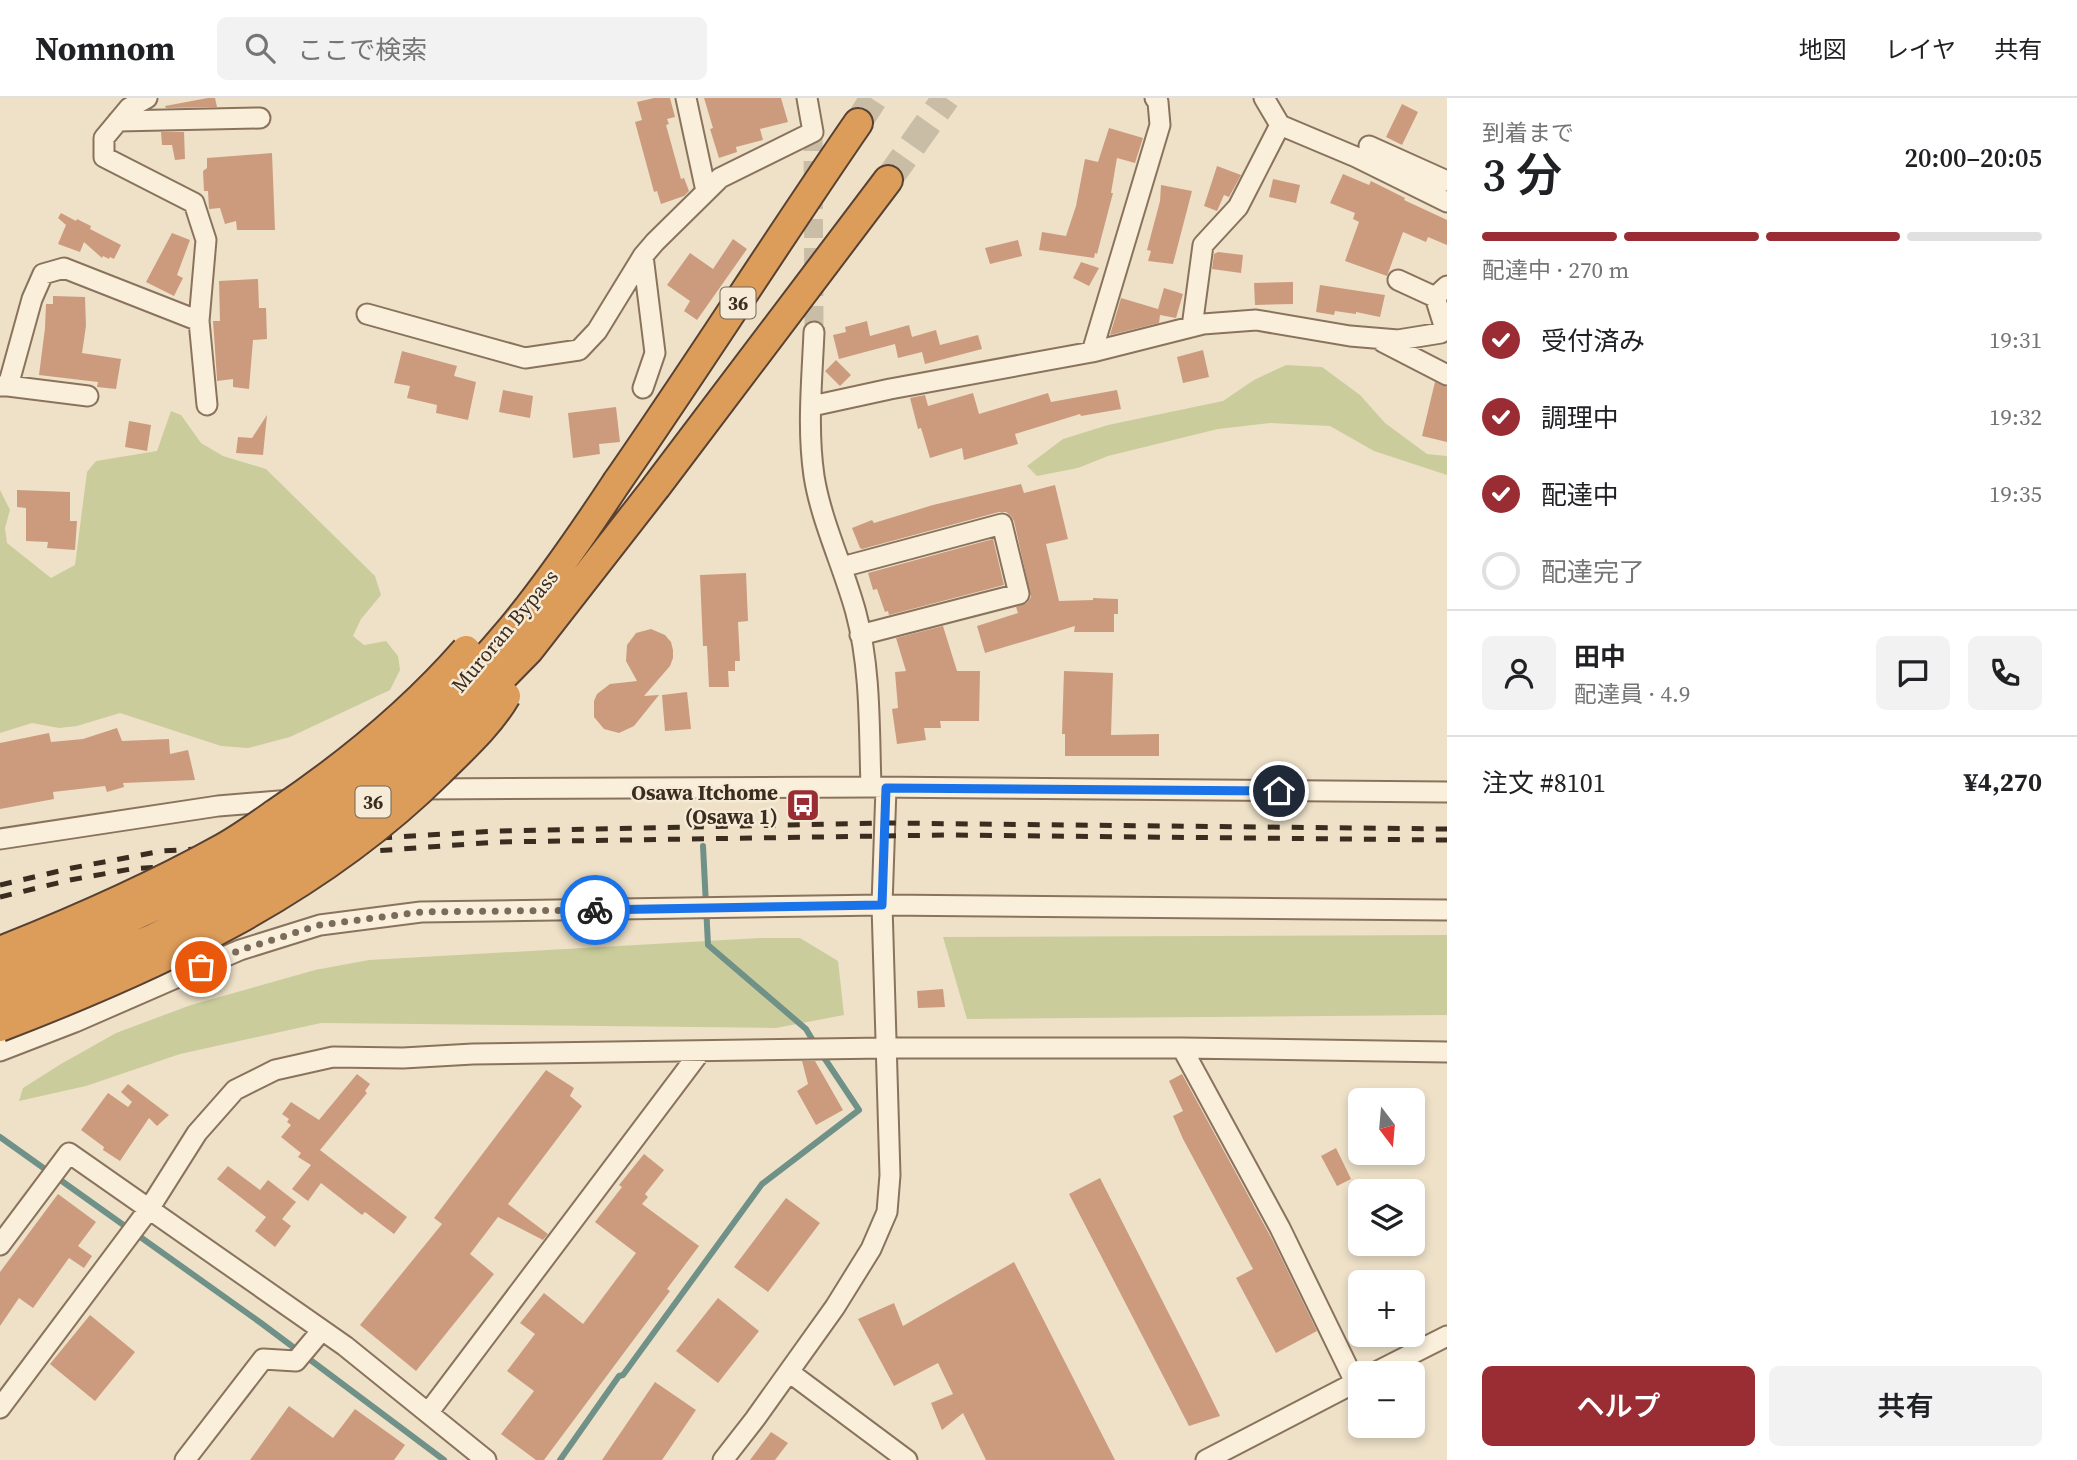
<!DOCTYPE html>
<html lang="ja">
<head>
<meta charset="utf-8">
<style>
	:root { --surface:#fff; --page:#f2f2f2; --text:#202124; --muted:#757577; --line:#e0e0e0; --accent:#992d33 }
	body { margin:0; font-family:"Source Serif 4","Noto Sans JP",serif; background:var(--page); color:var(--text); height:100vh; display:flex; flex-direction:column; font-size:26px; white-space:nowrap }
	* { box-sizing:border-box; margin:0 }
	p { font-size:23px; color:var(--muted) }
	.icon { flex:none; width:38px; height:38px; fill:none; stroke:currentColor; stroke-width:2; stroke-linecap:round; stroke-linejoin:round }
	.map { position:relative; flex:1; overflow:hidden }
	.details { display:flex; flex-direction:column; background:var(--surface); width:630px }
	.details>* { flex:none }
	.needle { width:46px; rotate:164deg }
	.controls { position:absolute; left:1348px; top:990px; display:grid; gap:14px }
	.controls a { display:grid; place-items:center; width:77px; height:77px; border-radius:10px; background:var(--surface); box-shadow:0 4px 10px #0003; font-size:35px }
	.pin { position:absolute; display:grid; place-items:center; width:60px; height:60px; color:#fff; margin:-30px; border:4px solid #fff; border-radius:50%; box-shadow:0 2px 7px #0007 }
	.courier { position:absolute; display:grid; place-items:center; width:70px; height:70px; margin:-35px; border:5px solid #1a73e8; border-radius:50%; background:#fff; color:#222; box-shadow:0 2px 9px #0007 }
	.summary em { font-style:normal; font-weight:600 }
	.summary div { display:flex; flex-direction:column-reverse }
	.summary { display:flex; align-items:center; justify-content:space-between; height:119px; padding:0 35px }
	h1 { font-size:46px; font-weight:600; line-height:52px }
	.bar { display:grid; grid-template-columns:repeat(4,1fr); gap:10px 7px; align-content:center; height:84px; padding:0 35px }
	.bar i { height:9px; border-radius:5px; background:var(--line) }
	.bar .selected { background:var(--accent) }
	.bar p { grid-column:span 4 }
	.line { display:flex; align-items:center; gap:18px; padding:0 35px; border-top:2px solid var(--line) }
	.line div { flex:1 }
	.round { display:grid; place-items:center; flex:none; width:74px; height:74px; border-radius:10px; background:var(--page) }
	ol { padding:0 35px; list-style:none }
	li { display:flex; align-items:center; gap:21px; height:77px }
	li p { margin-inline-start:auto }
	li .icon { padding:7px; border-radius:50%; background:var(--accent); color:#fff; stroke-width:4 }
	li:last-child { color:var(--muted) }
	li i { width:38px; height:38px; border:4px solid var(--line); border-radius:50% }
	.cta { display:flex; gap:14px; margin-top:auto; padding:14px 35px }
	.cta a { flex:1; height:80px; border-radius:10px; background:var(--accent); color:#fff; font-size:28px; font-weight:600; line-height:80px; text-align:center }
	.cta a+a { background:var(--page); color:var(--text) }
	header { display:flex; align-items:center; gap:42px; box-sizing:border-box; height:98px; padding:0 35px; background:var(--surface); border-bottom:2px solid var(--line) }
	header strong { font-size:33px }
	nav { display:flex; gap:38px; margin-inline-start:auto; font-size:24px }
	.search { width:490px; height:63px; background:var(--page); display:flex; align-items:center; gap:18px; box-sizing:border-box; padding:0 24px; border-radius:10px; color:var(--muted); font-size:26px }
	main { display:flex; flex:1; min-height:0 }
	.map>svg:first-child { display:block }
	.green { fill:#cacd9b }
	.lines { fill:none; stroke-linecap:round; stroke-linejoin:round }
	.stream { stroke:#6f9187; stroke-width:6 }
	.building { fill:#cc9b7e }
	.minor-tunnel { stroke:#cabda6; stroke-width:19; stroke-dasharray:19 10; stroke-linecap:butt }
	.highway-tunnel { stroke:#cabda6; stroke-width:28; stroke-dasharray:28 14; stroke-linecap:butt }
	.minor-casing { stroke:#8a735d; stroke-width:23 }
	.highway-casing { stroke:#584131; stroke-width:32 }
	.minor { stroke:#f9efdb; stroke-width:19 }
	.highway { stroke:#dc9c5a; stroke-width:28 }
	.rail { stroke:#3b2c20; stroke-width:5; stroke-dasharray:12 12; stroke-linecap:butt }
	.highway-bridge-casing { stroke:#584131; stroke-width:32; stroke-linecap:butt }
	.highway-bridge { stroke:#dc9c5a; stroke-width:28 }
	.done { stroke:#7a6b5b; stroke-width:7; stroke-dasharray:0 12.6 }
	.route { stroke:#1a73e8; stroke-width:9 }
	.labels { text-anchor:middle; stroke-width:5; stroke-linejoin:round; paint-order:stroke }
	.shield { fill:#f6ebd7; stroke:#736557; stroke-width:2 }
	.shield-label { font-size:19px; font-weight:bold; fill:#3b2c20 }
	.street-label { font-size:21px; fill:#3b2c20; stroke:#f6ebd7 }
	.poi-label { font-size:21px; font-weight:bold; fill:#3b2c20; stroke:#f6ebd7; text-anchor:end }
</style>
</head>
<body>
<header>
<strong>Nomnom</strong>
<div class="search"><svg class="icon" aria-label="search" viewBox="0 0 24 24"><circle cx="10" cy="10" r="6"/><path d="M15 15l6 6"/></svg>ここで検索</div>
<nav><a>地図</a><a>レイヤ</a><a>共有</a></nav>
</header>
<main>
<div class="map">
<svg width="1447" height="1362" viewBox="0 0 1447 1362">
	<rect width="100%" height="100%" fill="#eee1c8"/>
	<path class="green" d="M 1286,267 L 1322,269 L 1360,297 L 1385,325 L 1427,356 L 1447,358 L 1447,377 L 1374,353 L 1330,328 L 1270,325 L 1218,331 L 1108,358 L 1078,370 L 1037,378 L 1027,368 L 1063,341 L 1108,327 L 1223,303 L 1254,282 Z
		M 171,313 L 181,317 L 201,345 L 223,358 L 266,371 L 375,478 L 381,497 L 361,521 L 353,538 L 364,547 L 386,543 L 398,558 L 400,572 L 390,592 L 290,639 L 248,650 L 221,648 L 120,615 L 77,628 L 59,630 L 32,625 L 0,635 L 0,392 L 10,412 L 5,430 L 7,445 L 51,480 L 75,467 L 87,374 L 96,363 L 157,353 Z
		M 1447,837 L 1447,917 L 967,921 L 943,839 Z
		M 760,840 L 800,840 L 838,863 L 844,917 L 776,930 L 321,925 L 180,956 L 86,988 L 19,1003 L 23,990 L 61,966 L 116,935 L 191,907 L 315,872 L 369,862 Z"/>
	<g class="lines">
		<path class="stream" d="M 703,748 L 708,847 L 806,931 L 815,946
			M 0,1039 L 261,1225 L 444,1362
			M 560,1362 L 619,1278 L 623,1277 L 762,1086 L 859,1012 L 821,955"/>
	</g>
	<path class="building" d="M 208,0 L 215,0 L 217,9 L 166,10 L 165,8 Z
		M 654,0 L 670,0 L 675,19 L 667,21 L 669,26 L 666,27 L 681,81 L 684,80 L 689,93 L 684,98 L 661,106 L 657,93 L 654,94 L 635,24 L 642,22 L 637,4 Z
		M 704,0 L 781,0 L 788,24 L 760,31 L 763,42 L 736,49 L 737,54 L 719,60 L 710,31 L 713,30 Z
		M 1402,6 L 1418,14 L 1402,47 L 1386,39 Z
		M 1109,30 L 1143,40 L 1135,65 L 1117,60 L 1111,95 L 1113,95 L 1097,156 L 1095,155 L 1094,160 L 1039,152 L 1042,134 L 1066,138 L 1076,108 L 1085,61 L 1098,64 Z
		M 161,34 L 184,34 L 185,61 L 175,62 L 172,47 L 162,47 Z
		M 272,55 L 275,132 L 237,132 L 236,123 L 225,126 L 220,110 L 209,111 L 208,93 L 204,93 L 203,73 L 207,70 L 207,60 Z
		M 1217,68 L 1241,77 L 1229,99 L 1224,97 L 1217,113 L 1204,108 Z
		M 1343,76 L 1369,87 L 1371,83 L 1405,100 L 1404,102 L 1447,122 L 1447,147 L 1428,139 L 1426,144 L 1403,134 L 1387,178 L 1345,163 L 1359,124 L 1353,121 L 1355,115 L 1330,105 Z
		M 1273,81 L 1300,87 L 1296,105 L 1269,99 Z
		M 1161,87 L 1192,93 L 1173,166 L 1148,163 L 1151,153 L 1147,152 L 1160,103 Z
		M 61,115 L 76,123 L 77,121 L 91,128 L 90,131 L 121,147 L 114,161 L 110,159 L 109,161 L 103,158 L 102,160 L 84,144 L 80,154 L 58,146 L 66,127 L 58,120 Z
		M 172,135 L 190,142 L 177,177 L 183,180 L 174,198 L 146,184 Z
		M 733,141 L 747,151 L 697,222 L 684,213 L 690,203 L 667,187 L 690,155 L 713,171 Z
		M 1018,142 L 1022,158 L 990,166 L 985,150 Z
		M 1218,154 L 1243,157 L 1241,175 L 1212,171 L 1214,156 Z
		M 1081,164 L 1099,170 L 1089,188 L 1073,180 Z
		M 258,181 L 259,210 L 266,210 L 267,241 L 253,242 L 249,291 L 233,289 L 233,281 L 217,283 L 217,281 L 213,223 L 220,223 L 219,183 Z
		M 1293,184 L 1293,206 L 1255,207 L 1254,185 Z
		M 1320,187 L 1385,197 L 1380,219 L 1356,214 L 1356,216 L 1335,213 L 1334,217 L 1316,214 Z
		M 1164,190 L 1183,196 L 1176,220 L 1160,217 L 1159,225 L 1110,237 L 1121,200 L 1158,211 Z
		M 53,198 L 85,199 L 86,228 L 82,255 L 121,261 L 116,291 L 97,289 L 98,284 L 39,277 L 45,230 L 46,206 L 53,206 Z
		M 867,223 L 870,238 L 909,227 L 912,239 L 936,232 L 940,247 L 978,237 L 982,251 L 925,266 L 922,254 L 898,260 L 895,246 L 839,261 L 833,237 L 846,234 L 845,229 Z
		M 1203,252 L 1209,279 L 1183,285 L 1177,259 Z
		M 402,253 L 457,268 L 454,278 L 476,284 L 468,322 L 436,315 L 437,307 L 407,300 L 410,288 L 394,285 Z
		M 836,262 L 851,277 L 840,288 L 825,273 Z
		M 1435,284 L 1447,289 L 1447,344 L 1422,338 Z
		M 503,292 L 533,298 L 530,320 L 499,314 Z
		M 1117,292 L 1121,311 L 1081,318 L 1080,316 L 1015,336 L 1018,346 L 964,362 L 962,350 L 930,360 L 921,330 L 918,331 L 910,300 L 925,297 L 928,308 L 973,295 L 979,316 L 1048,295 L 1051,304 Z
		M 616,309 L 620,344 L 599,346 L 600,356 L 573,360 L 568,315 Z
		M 267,317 L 263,357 L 236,355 L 238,339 L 252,340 Z
		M 129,323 L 151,327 L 147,353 L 125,349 Z
		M 1021,386 L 1024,395 L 1055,387 L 1068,441 L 1046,446 L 1059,503 L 1093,502 L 1093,500 L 1118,501 L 1118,516 L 1114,516 L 1114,534 L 1074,534 L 1075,528 L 985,555 L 977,528 L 1018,515 L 1016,509 L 1027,505 L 1031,499 L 1014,423 L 1011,418 L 1006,414 L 999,414 L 862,451 L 860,450 L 852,430 L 872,422 L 874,425 L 933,407 Z
		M 17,392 L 70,394 L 70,423 L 77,423 L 75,452 L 47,450 L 48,444 L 26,443 L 26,410 L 17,409 Z
		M 993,441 L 1004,487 L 889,517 L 888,513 L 885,514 L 877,491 L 873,492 L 868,475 Z
		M 746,475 L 748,523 L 738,524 L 740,563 L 735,563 L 735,573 L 728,573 L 729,589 L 709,589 L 707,548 L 703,548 L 700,477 Z
		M 943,528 L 957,573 L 980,573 L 979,623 L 940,623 L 941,630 L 924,630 L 926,642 L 897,646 L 892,611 L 898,610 L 895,574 L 906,573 L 896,540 Z
		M 651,531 L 665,537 L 671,544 L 673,552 L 673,560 L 670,568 L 644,598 L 659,597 L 634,628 L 619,635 L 604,631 L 594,619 L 594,603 L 597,596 L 610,586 L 637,583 L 626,563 L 627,547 L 636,535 Z
		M 1064,573 L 1113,575 L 1111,637 L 1159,636 L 1159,658 L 1065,658 L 1065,636 L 1062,636 Z
		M 687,594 L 691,631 L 665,633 L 662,597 Z
		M 117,630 L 122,643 L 169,641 L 170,656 L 188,652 L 195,682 L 123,685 L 124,689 L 107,694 L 105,688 L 53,694 L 54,701 L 0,711 L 0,645 L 49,635 L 51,644 L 83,641 Z
		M 943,891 L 945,909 L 918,910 L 917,893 Z
		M 802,963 L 815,963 L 843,1012 L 816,1027 L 797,993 L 808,986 Z
		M 546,972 L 574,990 L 570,998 L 582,1008 L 508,1106 L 548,1136 L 543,1142 L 498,1119 L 470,1156 L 494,1176 L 416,1273 L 360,1227 L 442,1126 L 434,1120 Z
		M 357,976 L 370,986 L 365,993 L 367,995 L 320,1052 L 407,1119 L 394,1136 L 365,1114 L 362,1117 L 321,1085 L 308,1103 L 292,1091 L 311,1067 L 298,1059 L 301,1055 L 281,1039 L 291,1027 L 287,1024 L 289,1021 L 282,1016 L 291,1004 L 319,1022 Z
		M 1182,976 L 1274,1145 L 1317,1233 L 1276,1255 L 1236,1180 L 1253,1171 L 1183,1041 L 1173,1018 L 1183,1013 L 1169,983 Z
		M 128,986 L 169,1017 L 157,1028 L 149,1020 L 120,1063 L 103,1052 L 104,1049 L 81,1032 L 108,995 L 128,1009 L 132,1004 L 121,994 Z
		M 1336,1050 L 1351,1081 L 1337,1088 L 1321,1058 Z
		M 644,1056 L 664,1072 L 645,1096 L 648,1099 L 642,1106 L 699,1148 L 667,1191 L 670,1193 L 544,1362 L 536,1362 L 501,1336 L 534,1293 L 507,1273 L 535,1236 L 520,1225 L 544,1195 L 583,1226 L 636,1155 L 595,1124 L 622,1089 L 619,1087 Z
		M 228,1068 L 260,1092 L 268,1082 L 296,1104 L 282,1121 L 291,1128 L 275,1149 L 255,1133 L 266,1119 L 217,1081 Z
		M 1100,1080 L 1198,1273 L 1220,1318 L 1189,1328 L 1069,1096 Z
		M 58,1096 L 96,1124 L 78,1148 L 92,1158 L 84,1170 L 69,1160 L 33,1210 L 19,1200 L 0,1228 L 0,1174 Z
		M 786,1100 L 820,1125 L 768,1194 L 734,1169 Z
		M 1014,1164 L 1115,1362 L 986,1362 L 963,1315 L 942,1332 L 931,1305 L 953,1296 L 938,1265 L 894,1288 L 858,1221 L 894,1205 L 903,1228 Z
		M 718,1200 L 759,1233 L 718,1285 L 676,1253 Z
		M 90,1217 L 135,1254 L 95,1303 L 50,1266 Z
		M 655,1284 L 696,1312 L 662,1362 L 602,1362 Z
		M 289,1308 L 333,1340 L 355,1311 L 405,1347 L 394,1362 L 250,1362 Z
		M 771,1334 L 788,1345 L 775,1362 L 750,1362 Z"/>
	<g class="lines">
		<path class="minor-tunnel" d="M 813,34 L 814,234"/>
		<path class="highway-tunnel" d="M 858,25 L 874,0
			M 888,82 L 946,0"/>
		<g class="minor-casing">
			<path id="minor" d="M 686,0 L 706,93
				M 1264,0 L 1280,27 L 1356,59 L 1447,104
				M 118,23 L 260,20
				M 1369,48 L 1447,83
				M 1398,182 L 1435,199
				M 367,216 L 525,260 L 579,252 L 597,233 L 643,158 L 655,144 L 720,80 L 813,34 L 807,0
				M 199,223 L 207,307
				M 1192,229 L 1203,147 L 1238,109 L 1280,27
				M 814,234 C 812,282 807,330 814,378 C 821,423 844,470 856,515 C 871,571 869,632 871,689
				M 1383,244 L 1447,277
				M 1092,254 L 1160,27 L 1158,4 L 1155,0
				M 0,288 L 8,288 L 32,201 L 43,176 L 64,170 L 199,223 L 206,142 L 194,105 L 104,59 L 104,40 L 129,10 L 147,0
				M 8,288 L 88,298
				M 643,290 L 655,255 L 643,158
				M 812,308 L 890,291 L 1092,254 L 1203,226 L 1256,222 L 1350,238 L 1398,242 L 1441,235 L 1445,231 L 1435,199 L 1447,188
				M 842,469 L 1002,426 L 1019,496 L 860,537
				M 416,691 L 871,689 L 1447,694
				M 0,741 L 218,708 L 291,702
				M 1182,950 L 1280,1130 L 1355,1284
				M 0,953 L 75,924 L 240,852 L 320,827 L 421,814 L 882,807 L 1447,812
				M 0,1147 L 69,1055 L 345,1248 L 486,1362
				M 789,1274 L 907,1362
				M 1372,1276 L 1447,1238
				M 0,1310 L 149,1111 L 197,1035 L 235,992 L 275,972 L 333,959 L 403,960 L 473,956 L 885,950 L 1182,950 L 1447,954
				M 428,1315 L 700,954
				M 185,1362 L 263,1261 L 296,1263 L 322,1232
				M 723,1362 L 755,1321 L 835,1209 L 871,1151 L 887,1114 L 890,1077 L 882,807 L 886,690
				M 1206,1362 L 1360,1282"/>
		</g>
		<g class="highway-casing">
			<path id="highway" d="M 617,384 C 699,266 776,144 858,25
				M 656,389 L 888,82"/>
		</g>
		<use href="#minor" class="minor"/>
		<use href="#highway" class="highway"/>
		<path class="rail" d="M 0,787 L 72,770 L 162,753 L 496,733 L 885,725 L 1447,731
			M 0,799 L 70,782 L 131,771 L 497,744 L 945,737 L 1447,742"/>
		<g class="highway-bridge-casing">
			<path id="highway-bridge" d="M 0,853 C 76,823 151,790 223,750 C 241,740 259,727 276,715 C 346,668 411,615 466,552
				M 0,876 C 65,848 130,822 193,789 C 209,781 225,774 240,765 C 342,702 435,622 512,530 C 550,484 584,434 617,384
				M 0,903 L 152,841 L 221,806 L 286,768 L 348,724 L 409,674 L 529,552 L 656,389
				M 0,929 C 159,868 317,795 439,674 C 463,650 489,627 506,598"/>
		</g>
		<use href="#highway-bridge" class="highway-bridge"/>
	</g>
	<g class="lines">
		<path class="done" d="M 201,869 L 240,852 L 320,827 L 421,814 L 595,812"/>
		<path class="route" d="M 595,812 L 882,807 L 886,690 L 1279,693"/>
	</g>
	<defs>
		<g id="bus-square" transform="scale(1.75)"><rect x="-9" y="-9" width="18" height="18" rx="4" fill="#992d33" stroke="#f6ebd7"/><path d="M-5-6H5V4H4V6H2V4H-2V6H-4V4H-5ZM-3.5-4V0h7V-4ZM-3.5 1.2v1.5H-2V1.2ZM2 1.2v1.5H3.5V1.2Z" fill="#fff"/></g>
	</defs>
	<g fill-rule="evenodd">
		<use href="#bus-square" x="803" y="707"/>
	</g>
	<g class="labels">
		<g class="shield">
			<rect x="720.5" y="189.5" width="35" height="31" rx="5"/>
			<rect x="355.5" y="688.5" width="35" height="31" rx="5"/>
		</g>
		<g class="shield-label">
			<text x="738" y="212">36</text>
			<text x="373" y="711">36</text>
		</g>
		<g class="street-label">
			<text transform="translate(505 533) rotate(-50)" y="7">Muroran Bypass</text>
		</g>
		<g class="poi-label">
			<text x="778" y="702">Osawa Itchome<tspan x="778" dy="24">(Osawa 1)</tspan></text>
		</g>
	</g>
</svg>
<div class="controls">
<a><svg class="needle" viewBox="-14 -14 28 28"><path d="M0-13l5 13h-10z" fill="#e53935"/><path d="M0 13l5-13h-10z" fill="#757577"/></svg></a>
<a><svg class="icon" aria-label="layers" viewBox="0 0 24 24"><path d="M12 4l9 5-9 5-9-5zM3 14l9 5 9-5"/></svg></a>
<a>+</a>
<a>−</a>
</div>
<div class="pin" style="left:201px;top:869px;background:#ea580c"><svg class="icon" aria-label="bag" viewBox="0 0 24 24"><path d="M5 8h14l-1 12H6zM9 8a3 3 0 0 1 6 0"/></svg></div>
<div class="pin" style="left:1279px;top:693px;background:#1f2937"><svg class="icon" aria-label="home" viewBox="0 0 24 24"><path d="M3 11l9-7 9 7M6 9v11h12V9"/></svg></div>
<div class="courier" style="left:595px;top:812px"><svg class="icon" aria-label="bike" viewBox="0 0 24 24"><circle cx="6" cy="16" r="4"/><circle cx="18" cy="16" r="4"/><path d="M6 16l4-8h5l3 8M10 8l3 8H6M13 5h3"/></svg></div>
</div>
<section class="details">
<div class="summary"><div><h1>3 分</h1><p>到着まで</p></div><em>20:00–20:05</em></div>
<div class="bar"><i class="selected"></i><i class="selected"></i><i class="selected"></i><i></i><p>配達中 · 270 m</p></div>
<ol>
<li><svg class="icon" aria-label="check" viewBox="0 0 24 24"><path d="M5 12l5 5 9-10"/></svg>受付済み<p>19:31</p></li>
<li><svg class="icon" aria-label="check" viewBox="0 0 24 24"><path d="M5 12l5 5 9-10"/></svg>調理中<p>19:32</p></li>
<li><svg class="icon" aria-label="check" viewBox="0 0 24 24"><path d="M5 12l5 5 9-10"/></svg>配達中<p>19:35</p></li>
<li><i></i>配達完了</li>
</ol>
<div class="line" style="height:126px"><a class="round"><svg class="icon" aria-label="person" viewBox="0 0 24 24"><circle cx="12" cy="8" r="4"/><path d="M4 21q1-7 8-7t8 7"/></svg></a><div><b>田中</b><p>配達員 · 4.9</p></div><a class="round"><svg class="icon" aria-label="chat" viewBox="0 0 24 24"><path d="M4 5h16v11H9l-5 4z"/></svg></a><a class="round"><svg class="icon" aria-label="phone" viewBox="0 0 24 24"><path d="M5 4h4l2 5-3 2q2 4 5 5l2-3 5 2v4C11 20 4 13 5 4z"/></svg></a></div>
<div class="line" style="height:91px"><div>注文 #8101</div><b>¥4,270</b></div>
<div class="cta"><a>ヘルプ</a><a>共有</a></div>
</section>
</main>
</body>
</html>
